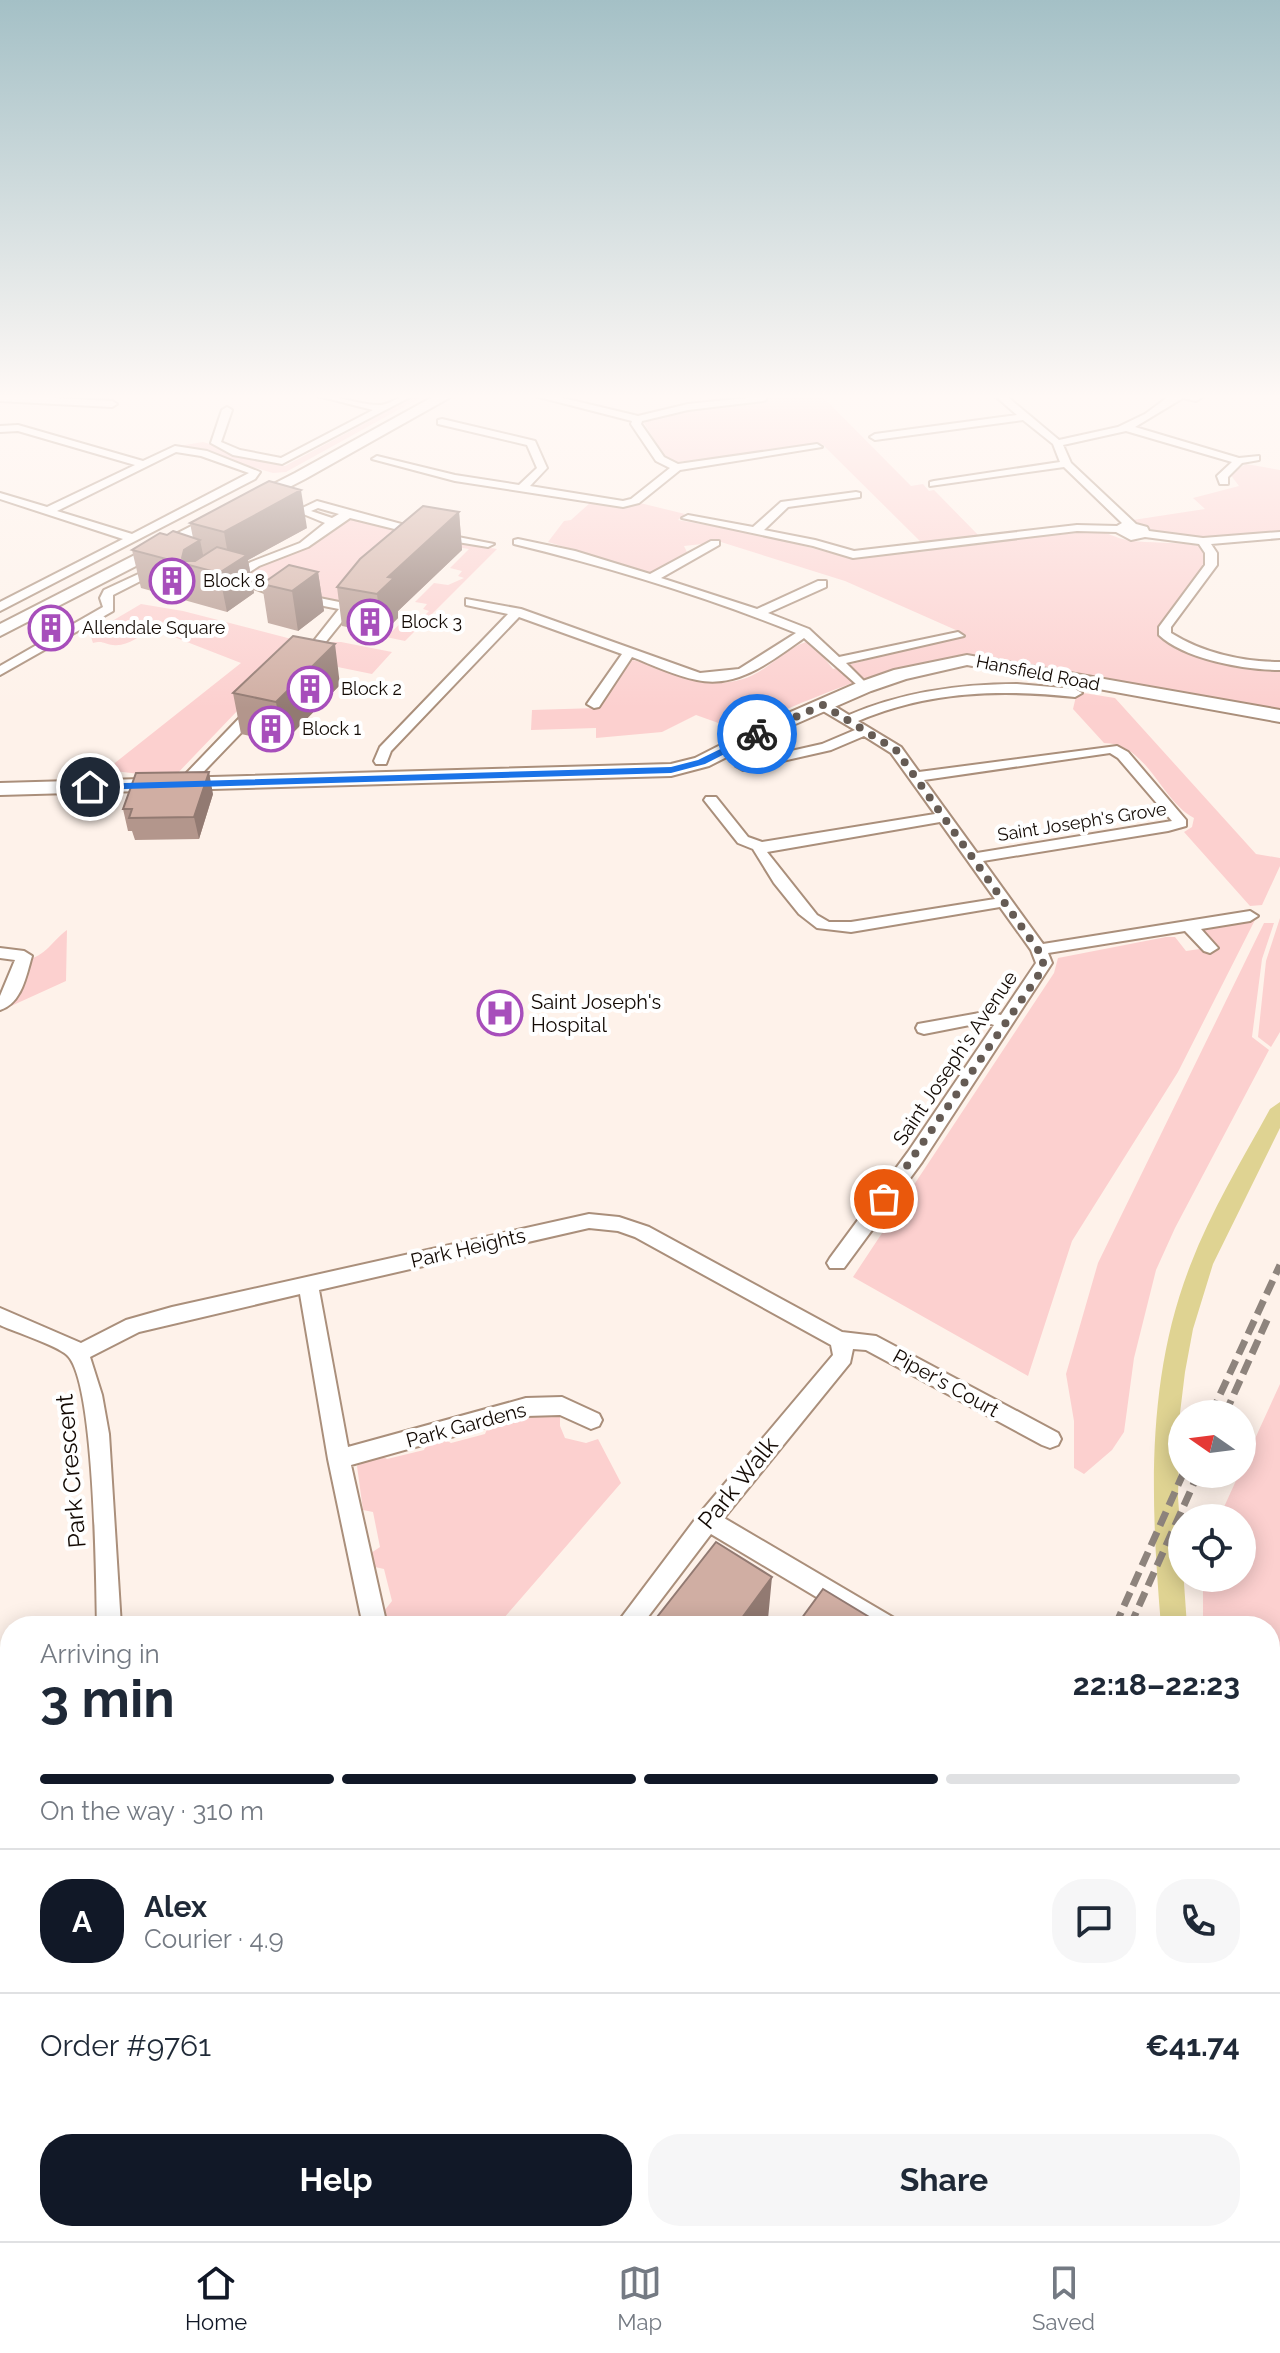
<!DOCTYPE html>
<html lang="en">
<head>
<meta charset="utf-8">
<style>
	:root { --surface:#fff; --page:#f6f6f7; --text:#1f2937; --muted:#747a83; --line:#e0e1e3; --accent:#111827 }
	body { margin:0; font-family:Raleway,sans-serif; background:var(--page); color:var(--text); height:100vh; display:flex; flex-direction:column; font-size:30px; white-space:nowrap }
	* { box-sizing:border-box; margin:0 }
	p { font-size:26px; color:var(--muted) }
	.icon { flex:none; width:44px; height:44px; fill:none; stroke:currentColor; stroke-width:2; stroke-linecap:round; stroke-linejoin:round }
	.map { position:relative; flex:1; overflow:hidden }
	.drawer { position:absolute; left:0px; top:1616px; width:1280px; height:626px; display:flex; flex-direction:column; background:var(--surface); border-radius:32px 32px 0 0; box-shadow:0 4px 20px #0003 }
	.drawer>* { flex:none }
	.needle { width:52px; rotate:284deg }
	.controls { position:absolute; left:1168px; top:1400px; display:grid; gap:16px }
	.controls a { display:grid; place-items:center; width:88px; height:88px; border-radius:50%; background:var(--surface); box-shadow:0 4px 20px #0003; font-size:40px }
	.pin { position:absolute; display:grid; place-items:center; width:68px; height:68px; color:#fff; margin:-34px; border:4px solid #fff; border-radius:50%; box-shadow:0 2px 8px #0007 }
	.courier { position:absolute; display:grid; place-items:center; width:80px; height:80px; margin:-40px; border:6px solid #1a73e8; border-radius:50%; background:#fff; color:#222; box-shadow:0 2px 10px #0007 }
	.head em { font-style:normal; font-weight:700 }
	.head div { display:flex; flex-direction:column-reverse }
	.head { display:flex; align-items:center; justify-content:space-between; height:136px; padding:0 40px }
	h1 { font-size:52px; font-weight:700; line-height:60px }
	.bar { display:grid; grid-template-columns:repeat(4,1fr); gap:12px 8px; align-content:center; height:96px; padding:0 40px }
	.bar i { height:10px; border-radius:6px; background:var(--line) }
	.bar .current { background:var(--accent) }
	.bar p { grid-column:span 4 }
	.line { display:flex; align-items:center; gap:20px; padding:0 40px; border-top:2px solid var(--line) }
	.line div { flex:1 }
	.round { display:grid; place-items:center; flex:none; width:84px; height:84px; border-radius:32px; background:var(--page) }
	.primary-button { display:flex; gap:16px; margin-top:auto; padding:16px 40px }
	.primary-button a { flex:1; height:92px; border-radius:32px; background:var(--accent); color:#fff; font-size:32px; font-weight:700; line-height:92px; text-align:center }
	.primary-button a+a { background:var(--page); color:var(--text) }
	.tabs { display:flex; justify-content:space-around; align-items:center; height:112px; border-top:2px solid var(--line); background:var(--surface); font-size:22px; color:var(--muted) }
	.tabs a { display:grid; justify-items:center; gap:4px }
	.tabs .current { color:var(--accent) }
	.map>svg:first-child { display:block }
	.green { fill:#fcd0cf }
	.lines { fill:none; stroke-linecap:round; stroke-linejoin:round }
	.canal { fill:#dfd392; fill-rule:evenodd }
	.street-casing { stroke:#aa8f7b; stroke-width:4 }
	.secondary-casing { stroke:#aa8f7b; stroke-width:4 }
	.street { fill:#fff; fill-rule:evenodd }
	.secondary { fill:#fff; fill-rule:evenodd }
	.rail-far1 { stroke:#8e847d; stroke-width:7; stroke-dasharray:15 7; stroke-linecap:butt }
	.rail { stroke:#8e847d; stroke-width:9; stroke-dasharray:18 9; stroke-linecap:butt }
	.wall { fill:#b3968c }
	.shaded-wall { fill:#927a72 }
	.building { fill:#d0aea3; stroke:#927a72; stroke-width:2 }
	.route { fill:#1a73e8 }
	.done { stroke:#655b54; stroke-width:8; stroke-dasharray:0 14.4 }
	.labels { text-anchor:middle; stroke-width:8; stroke-linejoin:round; paint-order:stroke }
	.far-poi-label { font-size:18px; fill:#130a04; stroke:#fff; text-anchor:start }
	.far-street-label { font-size:18px; fill:#130a04; stroke:#fff }
	.poi-label { font-size:20px; fill:#130a04; stroke:#fff; text-anchor:start }
	.street-label { font-size:20px; fill:#130a04; stroke:#fff }
	.near-street-label { font-size:24px; fill:#130a04; stroke:#fff }
</style>
</head>
<body>
<div class="map">
<svg width="1280" height="2241" viewBox="0 0 1280 2241">
	<rect width="100%" height="100%" fill="#fef2ea"/>
	<path class="green" d="M 419,394 L 427,394 L 286,472 L 273,473 L 179,446 L 203,442 L 285,466 Z
		M 787,394 L 820,394 L 911,486 L 923,484 L 929,491 L 934,490 L 985,542 L 1096,531 C 1108,532 1115,538 1127,540 C 1151,544 1175,541 1200,546 L 1207,557 L 1196,579 L 1161,623 L 1158,634 C 1185,657 1245,661 1280,668 L 1280,712 L 981,655 C 895,659 816,697 738,730 L 696,715 L 662,732 L 596,738 L 596,728 L 531,730 L 532,710 L 597,708 L 621,667 L 633,660 C 673,670 712,695 753,675 C 772,666 786,648 806,642 L 813,644 L 833,669 L 919,646 L 958,631 L 845,581 L 721,542 L 684,546 L 687,552 L 649,573 L 548,542 L 564,521 L 571,520 L 591,502 L 624,508 L 640,503 L 685,514 L 678,520 L 758,534 L 846,557 L 930,551 L 822,444 L 677,462 L 665,458 L 644,423 L 662,413 Z
		M 1246,464 L 1280,470 L 1280,533 C 1233,535 1174,548 1133,520 L 1205,509 L 1193,498 L 1239,486 L 1230,474 Z
		M 354,517 L 406,531 L 342,602 L 251,582 L 244,576 C 265,561 290,556 313,544 C 328,536 336,520 354,517 Z
		M 435,539 L 497,549 L 405,641 L 386,637 L 405,619 L 413,620 L 418,614 L 425,615 L 429,611 L 423,609 L 427,604 L 415,602 L 434,583 L 448,585 L 464,578 L 458,576 L 462,571 L 450,568 L 469,549 L 425,542 Z
		M 141,604 L 183,611 L 303,642 L 173,778 L 106,770 L 241,663 L 151,628 C 140,636 127,647 113,645 C 104,644 103,640 93,643 L 90,634 Z
		M 333,642 L 341,642 L 392,652 L 372,674 L 323,664 L 329,644 Z
		M 1077,692 L 1115,698 L 1256,854 L 1280,858 L 1280,866 L 1262,905 L 1250,906 L 1184,832 L 1192,827 L 1194,818 C 1161,801 1147,743 1104,743 L 1073,709 Z
		M 1256,918 L 1178,1072 L 1072,1241 L 1028,1376 L 853,1277 L 1054,973 L 1058,958 L 1166,937 L 1175,937 L 1186,951 L 1213,947 L 1204,930 L 1209,926 Z
		M 1280,918 L 1280,1032 L 1271,1047 L 1258,1037 L 1266,961 Z
		M 1264,923 L 1274,923 L 1262,959 L 1252,1037 L 1269,1050 L 1175,1228 L 1156,1270 L 1134,1358 L 1124,1432 L 1112,1450 L 1084,1474 L 1074,1468 L 1074,1421 L 1066,1374 L 1098,1263 Z
		M 67,930 L 66,981 L 0,1011 L 26,960 C 46,956 52,941 67,930 Z
		M 1280,1384 L 1280,1967 L 1270,1935 L 1270,1626 L 1203,1626 L 1203,1578 L 1242,1578 L 1242,1518 L 1219,1518 L 1239,1474 L 1242,1474 L 1242,1467 Z
		M 554,1412 L 560,1415 L 560,1426 L 565,1438 L 586,1443 L 598,1439 L 621,1483 L 497,1626 L 387,1626 L 384,1611 L 392,1601 L 384,1569 L 375,1567 L 371,1553 L 380,1547 L 373,1512 L 363,1510 L 357,1466 L 364,1459 L 379,1454 L 387,1459 L 424,1450 L 428,1441 L 442,1438 L 451,1443 L 485,1434 L 488,1427 Z
		M 10,1845 L 10,2146 L 0,2149 L 0,1847 Z
		M 537,2232 L 715,2232 L 710,2241 L 547,2241 Z"/>
	<g class="lines">
		<path class="canal" d="M 1280,1102 L 1280,1128 L 1213,1264 L 1193,1329 L 1185,1372 L 1180,1413 L 1178,1497 L 1187,1626 L 1161,1626 C 1151,1505 1145,1382 1190,1266 C 1211,1211 1242,1160 1270,1109 Z
			M 1270,2045 L 1280,2049 L 1280,2107 L 1270,2103 Z"/>
		<g class="street-casing">
			<path id="street" d="M 310,394 C 334,394 361,406 380,405 C 391,405 399,394 416,394 L 282,464 L 233,455 L 211,443 L 222,410 L 227,407 L 232,410 L 221,442 L 240,450 L 281,458 L 373,410 Z
				M 527,394 L 546,394 L 638,416 L 688,404 L 766,396 L 766,400 L 763,401 L 688,410 L 642,421 L 641,424 L 664,457 L 678,464 L 817,444 L 822,447 L 680,470 L 639,503 L 623,507 L 455,481 L 372,459 L 377,456 L 455,475 L 519,485 L 537,468 L 527,445 L 438,424 L 438,420 L 442,419 L 535,441 L 547,468 L 530,486 L 623,501 L 631,499 L 670,468 L 656,461 L 631,424 L 632,421 Z
				M 993,394 L 1004,394 L 1059,440 L 1118,427 L 1145,414 L 1172,394 L 1207,394 L 1196,401 L 1183,398 L 1135,427 L 1239,458 L 1259,456 L 1259,460 L 1242,463 L 1228,477 L 1228,484 L 1220,484 L 1217,476 L 1232,462 L 1126,431 L 1063,445 L 1071,463 L 1136,524 L 1147,527 L 1149,531 L 1203,538 L 1280,532 L 1280,538 L 1211,544 L 1217,553 L 1217,565 L 1171,627 L 1171,633 C 1203,653 1243,662 1280,662 L 1280,670 C 1245,670 1184,659 1159,635 L 1159,627 L 1205,565 L 1205,553 L 1199,544 L 1145,537 L 1131,540 L 1116,532 L 1077,531 L 853,558 L 813,546 L 682,518 L 688,515 L 753,527 L 781,502 L 856,492 L 860,493 L 860,497 L 788,507 L 764,530 L 815,540 L 854,551 L 1077,525 L 1117,526 L 1122,523 L 1064,467 L 930,486 L 930,482 L 934,481 L 1060,462 L 1053,444 L 1023,420 L 875,440 L 870,437 L 875,434 L 1017,415 Z
				M 0,395 L 112,401 L 117,404 L 112,407 L 0,401 Z
				M 18,425 L 143,461 L 175,446 L 207,451 L 260,472 L 255,479 L 0,611 L 0,602 L 123,539 L 0,499 L 0,493 L 47,507 L 135,465 L 18,431 L 0,432 L 0,426 ZM 176,452 L 201,456 L 249,473 L 132,534 L 57,511 Z
				M 317,501 L 427,531 L 494,544 L 488,547 L 427,537 L 350,518 L 308,547 L 259,566 L 242,577 L 285,591 L 344,603 L 349,597 L 357,597 L 357,603 L 308,664 L 304,665 L 298,661 L 339,609 L 278,597 L 224,577 L 251,562 L 300,543 L 325,523 L 296,511 ZM 318,508 L 339,514 L 332,518 L 311,511 Z
				M 518,539 L 575,551 L 650,574 L 711,541 L 719,541 L 719,545 L 661,578 L 757,609 L 818,581 L 826,581 L 826,587 L 768,613 L 809,629 L 839,657 L 958,632 L 964,636 L 846,663 L 870,687 L 864,691 L 804,638 C 773,660 738,689 697,680 C 675,676 653,665 632,657 L 599,707 L 594,708 L 587,704 L 622,654 L 519,617 L 391,751 L 386,764 L 376,764 L 374,761 L 380,747 L 508,614 L 466,605 L 466,599 L 521,609 L 700,673 L 739,669 L 796,633 C 705,596 609,567 514,544 L 514,540 Z
				M 160,564 L 166,567 L 164,569 L 113,595 L 113,611 L 0,675 L 0,666 L 103,607 L 100,598 L 104,590 Z
				M 1017,684 L 1075,689 L 1082,693 L 1075,697 C 1000,689 928,691 858,721 L 901,747 L 919,772 L 1117,746 L 1128,752 L 1186,820 L 1186,826 L 1168,831 L 983,861 L 1043,944 L 1250,911 L 1258,916 L 1250,921 L 1201,929 L 1218,948 L 1210,953 L 1204,951 L 1185,931 L 1048,953 L 1052,963 L 922,1162 L 844,1268 L 830,1268 L 827,1263 L 830,1258 L 908,1152 L 994,1025 L 985,1022 L 924,1034 L 918,1032 L 916,1028 L 918,1024 L 985,1012 L 1001,1015 L 1036,963 L 1031,950 L 1000,907 L 851,932 L 817,928 L 799,914 L 774,883 L 753,849 L 738,843 L 704,800 L 706,797 L 716,797 L 748,837 L 762,842 L 935,814 L 891,753 L 864,736 L 831,750 L 743,770 L 736,766 L 738,763 L 822,744 L 855,730 L 818,708 L 818,702 L 828,702 L 849,715 C 903,692 958,684 1017,684 ZM 1110,753 L 1118,758 L 1172,821 L 977,853 L 924,780 ZM 940,822 L 995,899 L 851,922 L 829,922 L 817,915 L 767,852 Z
				M 255,706 L 262,710 L 260,713 L 187,789 L 177,789 L 177,783 L 250,707 Z
				M 0,948 L 24,951 L 32,956 C 26,976 22,1003 0,1010 L 0,996 L 15,960 L 0,958 Z
				M 589,1214 L 619,1217 L 649,1227 L 842,1332 L 876,1336 L 1058,1433 L 1061,1439 L 1058,1445 L 1050,1448 L 1042,1445 L 866,1350 L 853,1349 L 850,1363 L 724,1518 L 894,1618 L 898,1626 L 865,1626 L 711,1534 L 641,1626 L 615,1626 L 700,1513 L 833,1355 L 831,1345 L 635,1237 L 618,1231 L 589,1228 L 319,1290 L 348,1447 L 526,1398 L 562,1397 L 599,1414 L 602,1420 L 599,1426 L 591,1429 L 560,1415 L 526,1416 L 351,1465 L 387,1626 L 363,1626 L 328,1459 L 300,1294 L 139,1332 L 90,1357 L 102,1395 L 109,1434 L 121,1626 L 97,1626 C 96,1581 95,1380 67,1355 C 56,1345 15,1332 0,1325 L 0,1308 L 81,1343 L 126,1320 L 172,1307 Z
				M 10,1805 L 10,1831 L 0,1833 L 0,1807 Z
				M 10,2151 L 10,2181 L 0,2184 L 0,2154 Z"/>
		</g>
		<g class="secondary-casing">
			<path id="secondary" d="M 438,394 L 456,394 L 305,479 L 0,636 L 0,624 L 295,473 Z
				M 967,655 L 1280,710 L 1280,722 L 967,665 L 906,679 L 871,691 L 768,736 L 709,766 L 671,776 L 0,795 L 0,783 L 671,764 L 695,758 L 754,728 L 857,683 L 894,670 Z"/>
		</g>
		<use href="#street" class="street"/>
		<use href="#secondary" class="secondary"/>
		<path class="rail-far1" d="M 1211,1414 L 1280,1265
			M 1225,1414 L 1268,1318
			M 1115,1626 L 1183,1474
			M 1130,1626 L 1198,1474"/>
		<path class="rail" d="M 835,2241 L 840,2232
			M 856,2241 L 860,2232"/>
	</g>
	<path class="wall" d="M 459,512 L 462,550 L 398,611 L 398,618 L 382,634 L 342,626 L 337,587 Z
		M 190,523 L 307,528 L 248,560 L 254,593 L 227,612 L 141,588 L 132,550 L 193,538 Z
		M 318,572 L 324,611 L 298,631 L 268,623 L 262,584 Z
		M 340,685 L 283,743 L 241,734 L 233,693 Z
		M 213,794 L 199,839 L 135,840 L 132,831 L 128,831 L 123,809 Z"/>
	<path class="shaded-wall" d="M 301,490 L 307,528 L 248,560 L 254,593 L 227,612 L 219,573 L 230,566 L 224,532 Z
		M 459,512 L 462,550 L 398,611 L 398,618 L 382,634 L 377,594 L 388,577 Z
		M 200,540 L 206,569 L 183,563 L 182,558 L 184,550 Z
		M 318,572 L 324,611 L 298,631 L 292,591 Z
		M 335,644 L 340,685 L 283,743 L 276,702 Z
		M 209,772 L 213,794 L 199,839 L 194,817 Z
		M 772,1577 L 768,1619 L 762,1626 L 736,1626 Z"/>
	<path class="building" d="M 269,481 L 301,490 L 224,532 L 190,523 Z
		M 423,506 L 459,512 L 388,577 L 394,578 L 377,594 L 337,587 L 360,559 Z
		M 173,531 L 200,540 L 184,550 L 182,558 L 185,561 L 195,561 L 217,547 L 247,555 L 219,573 L 132,550 L 160,533 L 167,535 Z
		M 289,565 L 318,572 L 292,591 L 262,584 Z
		M 293,636 L 335,644 L 276,702 L 233,693 Z
		M 209,772 L 194,817 L 129,818 L 132,809 L 123,809 L 136,773 Z
		M 716,1542 L 772,1577 L 736,1626 L 650,1626 Z
		M 823,1589 L 884,1626 L 796,1626 Z
		M 10,2198 L 10,2232 L 180,2232 L 188,2241 L 0,2241 L 0,2201 Z
		M 361,2232 L 545,2232 L 555,2241 L 361,2241 L 357,2237 Z"/>
	<linearGradient id="sky" x2="0" y2="1"><stop stop-color="#a4c0c6"/><stop offset="0.56" stop-color="#fff9f6"/><stop offset="1" stop-color="#fff9f6" stop-opacity="0"/></linearGradient>
	<rect width="1280" height="708" fill="url(#sky)"/>
	<path class="route" d="M 757,731 L 760,736 L 705,764 L 671,773 L 90,790 L 85,787 L 90,784 L 671,767 L 698,760 Z"/>
	<g class="lines">
		<path class="done" d="M 757,734 L 823,705 L 896,750 L 1043,957 L 1043,968 L 1034,982 L 884,1199"/>
	</g>
	<defs>
		<g id="building-ring" transform="scale(2.3)"><circle r="9.5" fill="#fff" stroke="#a74ebb" stroke-width="1.5"/><path d="M-4-6H4V6H1V3H-1V6H-4ZM-2.5-4.3h1.7v1.8h-1.7ZM.8-4.3h1.7v1.8H.8ZM-2.5-1h1.7V.8h-1.7ZM.8-1h1.7V.8H.8Z" fill="#a74ebb"/></g>
		<g id="hospital-ring" transform="scale(2.3)"><circle r="9.5" fill="#fff" stroke="#a74ebb" stroke-width="1.5"/><path d="M-5-5h3v3.5h4V-5h3V5h-3V1.5h-4V5h-3Z" fill="#a74ebb"/></g>
	</defs>
	<g fill-rule="evenodd">
		<use href="#building-ring" x="172" y="581"/>
		<use href="#building-ring" x="370" y="622"/>
		<use href="#building-ring" x="51" y="628"/>
		<use href="#building-ring" x="310" y="689"/>
		<use href="#building-ring" x="271" y="729"/>
		<use href="#hospital-ring" x="500" y="1013"/>
	</g>
	<g class="labels">
		<g class="far-poi-label">
			<text x="203" y="587">Block 8</text>
			<text x="401" y="628">Block 3</text>
			<text x="82" y="634">Allendale Square</text>
			<text x="341" y="695">Block 2</text>
			<text x="302" y="735">Block 1</text>
		</g>
		<g class="far-street-label">
			<text transform="translate(1038 673) rotate(11)" y="6">Hansfield Road</text>
			<text transform="translate(1082 822) rotate(-9)" y="6">Saint Joseph's Grove</text>
		</g>
		<g class="poi-label">
			<text x="531" y="1009">Saint Joseph's<tspan x="531" dy="23">Hospital</tspan></text>
		</g>
		<g class="street-label">
			<text transform="translate(955 1058) rotate(-56)" y="7">Saint Joseph's Avenue</text>
			<text transform="translate(468 1248) rotate(-13)" y="7">Park Heights</text>
			<text transform="translate(946 1383) rotate(29)" y="7">Piper's Court</text>
			<text transform="translate(466 1425) rotate(-15)" y="7">Park Gardens</text>
		</g>
		<g class="near-street-label">
			<text transform="translate(71 1471) rotate(-95)" y="8">Park Crescent</text>
			<text transform="translate(738 1483) rotate(-51)" y="8">Park Walk</text>
		</g>
	</g>
</svg>
<div class="controls">
<a><svg class="needle" viewBox="-14 -14 28 28"><path d="M0-13l5 13h-10z" fill="#e53935"/><path d="M0 13l5-13h-10z" fill="#747a83"/></svg></a>
<a><svg class="icon" aria-label="locate" viewBox="0 0 24 24"><circle cx="12" cy="12" r="6"/><path d="M12 2v4M12 18v4M2 12h4M18 12h4"/></svg></a>
</div>
<div class="pin" style="left:884px;top:1199px;background:#ea580c"><svg class="icon" aria-label="bag" viewBox="0 0 24 24"><path d="M5 8h14l-1 12H6zM9 8a3 3 0 0 1 6 0"/></svg></div>
<div class="pin" style="left:90px;top:787px;background:#1f2937"><svg class="icon" aria-label="home" viewBox="0 0 24 24"><path d="M3 11l9-7 9 7M6 9v11h12V9"/></svg></div>
<div class="courier" style="left:757px;top:734px"><svg class="icon" aria-label="bike" viewBox="0 0 24 24"><circle cx="6" cy="16" r="4"/><circle cx="18" cy="16" r="4"/><path d="M6 16l4-8h5l3 8M10 8l3 8H6M13 5h3"/></svg></div>
<section class="drawer">
<div class="head"><div><h1>3 min</h1><p>Arriving in</p></div><em>22:18–22:23</em></div>
<div class="bar"><i class="current"></i><i class="current"></i><i class="current"></i><i></i><p>On the way · 310 m</p></div>
<div class="line" style="height:144px"><b class="round" style="background:var(--accent);color:#fff">A</b><div><b>Alex</b><p>Courier · 4.9</p></div><a class="round"><svg class="icon" aria-label="chat" viewBox="0 0 24 24"><path d="M4 5h16v11H9l-5 4z"/></svg></a><a class="round"><svg class="icon" aria-label="phone" viewBox="0 0 24 24"><path d="M5 4h4l2 5-3 2q2 4 5 5l2-3 5 2v4C11 20 4 13 5 4z"/></svg></a></div>
<div class="line" style="height:104px"><div>Order #9761</div><b>€41.74</b></div>
<div class="primary-button"><a>Help</a><a>Share</a></div>
</section>
</div>
<nav class="tabs">
<a class="current"><svg class="icon" aria-label="home" viewBox="0 0 24 24"><path d="M3 11l9-7 9 7M6 9v11h12V9"/></svg>Home</a>
<a><svg class="icon" aria-label="map" viewBox="0 0 24 24"><path d="M3 6l6-2 6 2 6-2v14l-6 2-6-2-6 2zM9 4v14M15 6v14"/></svg>Map</a>
<a><svg class="icon" aria-label="saved" viewBox="0 0 24 24"><path d="M7 4h10v16l-5-4-5 4z"/></svg>Saved</a>
</nav>
</body>
</html>
